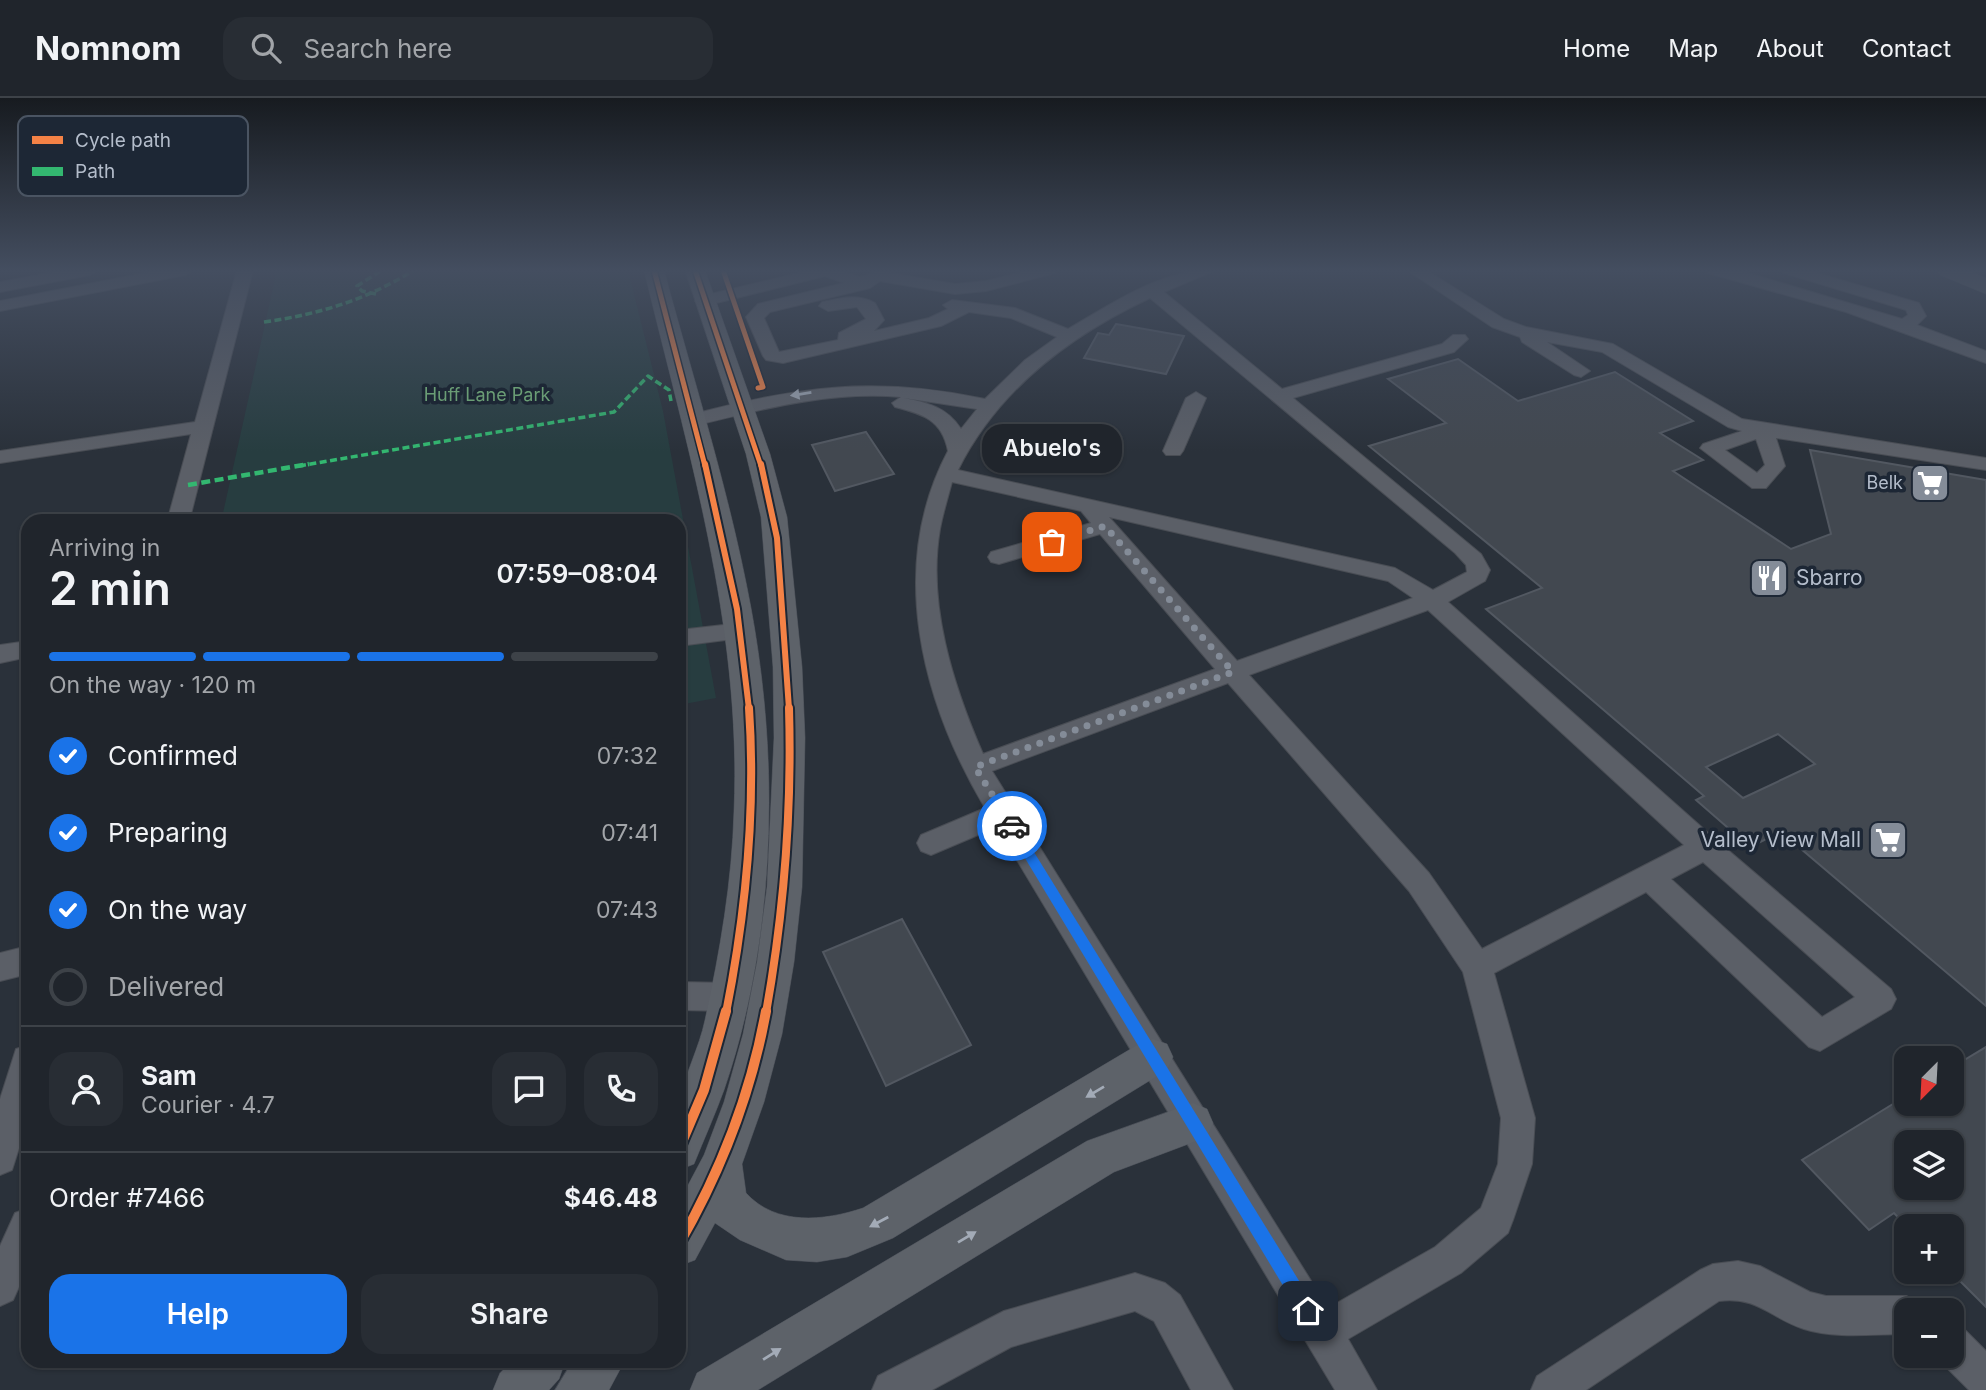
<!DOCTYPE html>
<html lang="en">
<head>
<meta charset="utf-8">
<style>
	:root { --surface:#20252c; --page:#282d34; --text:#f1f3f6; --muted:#a2a5a9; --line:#3d4248; --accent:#1a73e8 }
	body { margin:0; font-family:Inter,sans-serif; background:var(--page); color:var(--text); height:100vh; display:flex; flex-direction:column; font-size:26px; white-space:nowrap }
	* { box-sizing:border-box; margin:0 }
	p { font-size:23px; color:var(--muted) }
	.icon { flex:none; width:38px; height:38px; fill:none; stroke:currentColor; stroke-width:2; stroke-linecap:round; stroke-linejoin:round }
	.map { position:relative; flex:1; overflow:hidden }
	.details { position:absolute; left:21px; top:416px; width:665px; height:854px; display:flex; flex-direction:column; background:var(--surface); border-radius:21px; box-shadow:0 2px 5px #0004,0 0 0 2px var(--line) }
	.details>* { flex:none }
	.needle { width:46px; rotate:204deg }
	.controls { position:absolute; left:1894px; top:948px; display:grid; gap:14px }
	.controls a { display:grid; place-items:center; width:70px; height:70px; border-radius:14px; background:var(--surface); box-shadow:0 2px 5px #0004,0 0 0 2px var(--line); font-size:35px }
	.pin { position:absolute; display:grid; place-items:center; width:60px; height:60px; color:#fff; margin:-30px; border-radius:14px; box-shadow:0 4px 10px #0006 }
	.courier { position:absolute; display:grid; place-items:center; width:70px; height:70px; margin:-35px; border:5px solid #1a73e8; border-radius:50%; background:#fff; color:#222; box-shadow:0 2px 9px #0007 }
	.bubble { position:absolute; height:49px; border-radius:21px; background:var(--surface); box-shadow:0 2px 5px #0004,0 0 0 2px var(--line); font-size:23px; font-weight:600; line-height:49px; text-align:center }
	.head em { font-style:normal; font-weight:600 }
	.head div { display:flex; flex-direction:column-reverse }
	.head { display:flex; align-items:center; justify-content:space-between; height:119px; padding:0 28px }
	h1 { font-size:46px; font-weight:600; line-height:52px }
	.bar { display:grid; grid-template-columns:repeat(4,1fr); gap:10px 7px; align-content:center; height:84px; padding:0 28px }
	.bar i { height:9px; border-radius:5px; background:var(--line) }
	.bar .active { background:var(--accent) }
	.bar p { grid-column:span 4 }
	.line { display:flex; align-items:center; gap:18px; padding:0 28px; border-top:2px solid var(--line) }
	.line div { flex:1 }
	.round { display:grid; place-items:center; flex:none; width:74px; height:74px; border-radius:21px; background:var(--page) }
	ol { padding:0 28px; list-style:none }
	li { display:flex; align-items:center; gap:21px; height:77px }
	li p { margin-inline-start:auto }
	li .icon { padding:7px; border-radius:50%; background:var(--accent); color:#fff; stroke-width:4 }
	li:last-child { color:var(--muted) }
	li i { width:38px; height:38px; border:4px solid var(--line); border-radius:50% }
	.button { display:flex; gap:14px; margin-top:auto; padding:14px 28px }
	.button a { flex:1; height:80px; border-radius:21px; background:var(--accent); color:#fff; font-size:28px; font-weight:600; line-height:80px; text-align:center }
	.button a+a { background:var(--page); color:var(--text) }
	header { display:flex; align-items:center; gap:42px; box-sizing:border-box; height:98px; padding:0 35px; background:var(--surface); border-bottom:2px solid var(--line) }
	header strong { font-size:33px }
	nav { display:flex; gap:38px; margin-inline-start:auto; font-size:24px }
	.search { width:490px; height:63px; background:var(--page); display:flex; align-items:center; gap:18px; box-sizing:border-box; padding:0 24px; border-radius:21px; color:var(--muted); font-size:26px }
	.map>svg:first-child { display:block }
	.green { fill:#273d40 }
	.building { fill:#424850; stroke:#525861; stroke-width:2; fill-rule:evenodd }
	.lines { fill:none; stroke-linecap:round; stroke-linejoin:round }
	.minor-casing { stroke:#494d54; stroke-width:2 }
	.major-casing { stroke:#484d56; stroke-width:1 }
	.highway-casing { stroke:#474d55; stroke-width:1 }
	.minor { fill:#5b5f67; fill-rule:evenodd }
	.major { fill:#5d6269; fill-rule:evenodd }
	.highway { fill:#5b5e61; fill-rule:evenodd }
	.quiet-far1 { stroke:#33b770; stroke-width:3.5; stroke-dasharray:7 3.5; stroke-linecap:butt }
	.quiet { stroke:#33b770; stroke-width:4.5; stroke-dasharray:9 4.5; stroke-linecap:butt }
	.cycleway-far3-casing { stroke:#1d2735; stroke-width:8 }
	.cycleway-far2-casing { stroke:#1d2735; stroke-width:10 }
	.cycleway-far1-casing { stroke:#1d2735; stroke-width:12 }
	.cycleway-casing { stroke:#1d2735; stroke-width:14 }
	.cycleway-far3 { stroke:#f48246; stroke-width:5 }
	.cycleway-far2 { stroke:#f48246; stroke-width:6 }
	.cycleway-far1 { stroke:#f48246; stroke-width:8 }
	.cycleway { stroke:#f48246; stroke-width:10 }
	.oneway { fill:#9ea6b2 }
	.oneway2 { fill:#a3abb7 }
	.route { fill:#1a73e8 }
	.done { stroke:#848c98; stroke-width:7; stroke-dasharray:0 12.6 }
	.labels { text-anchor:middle; stroke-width:7; stroke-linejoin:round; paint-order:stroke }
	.far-park-label { font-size:18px; fill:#6a9d75; stroke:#1d2735 }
	.far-poi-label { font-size:18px; fill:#b4bdcb; stroke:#1d2735; text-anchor:end }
	.poi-label { font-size:21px; fill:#b4bdcb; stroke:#1d2735; text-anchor:start }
	.key { fill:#1d2735; stroke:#4a5462; stroke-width:2 }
	.key-label { font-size:19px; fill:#b4bdcb }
</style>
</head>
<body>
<header>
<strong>Nomnom</strong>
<div class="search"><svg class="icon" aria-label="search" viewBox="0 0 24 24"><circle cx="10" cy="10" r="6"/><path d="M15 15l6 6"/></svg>Search here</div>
<nav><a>Home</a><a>Map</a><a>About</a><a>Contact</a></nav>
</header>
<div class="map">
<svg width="1986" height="1292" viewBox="0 0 1986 1292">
	<rect width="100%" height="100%" fill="#2a313a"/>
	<path class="green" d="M 277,172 L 628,172 L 663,313 L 716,600 L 679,607 L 679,424 L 221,424 Z"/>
	<path class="building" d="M 1116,226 L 1184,238 L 1166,276 L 1084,260 L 1098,235 L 1109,237 Z
		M 1458,261 L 1518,303 L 1615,274 L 1693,323 L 1660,335 L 1703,362 L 1673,373 L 1791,451 L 1831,436 L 1810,352 L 1986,382 L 1986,908 L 1781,734 L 1750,749 L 1696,702 L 1704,698 L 1486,511 L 1542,490 L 1369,348 L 1446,325 L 1388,281 ZM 1778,636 L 1815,666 L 1743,700 L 1706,669 Z
		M 866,334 L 894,376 L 835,393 L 812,347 Z
		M 902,821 L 971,947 L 886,988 L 823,854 Z
		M 1986,949 L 1986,1209 L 1951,1174 L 1951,1129 L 1907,1129 L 1894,1115 L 1869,1132 L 1802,1062 L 1906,998 L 1906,1006 L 1951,1006 L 1951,970 ZM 1906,1045 L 1951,1045 L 1951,1090 L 1906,1090 Z"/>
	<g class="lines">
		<g class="minor-casing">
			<path id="minor" d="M 65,172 L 98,172 L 90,177 L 0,194 L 0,184 Z
				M 160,172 L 193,172 L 185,177 L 0,213 L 0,203 Z
				M 237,172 L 253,172 L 189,424 L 167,424 L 191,336 L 0,365 L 0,353 L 195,324 Z
				M 811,172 L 839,172 L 860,179 L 879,173 L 955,186 L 986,183 L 1030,172 L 1057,172 L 1055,175 L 986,193 L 955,196 L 880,183 L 870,190 L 770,214 L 764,220 L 779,254 L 838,242 L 839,235 L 866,221 L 857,209 L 828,213 L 819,208 L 822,204 C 840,200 858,195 875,205 L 884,222 L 874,233 L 929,220 L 948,211 L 943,207 L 952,202 L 1015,210 L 1068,231 C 1113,205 1163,170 1216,172 L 1164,194 L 1282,291 L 1442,246 L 1453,237 L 1465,237 L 1468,241 L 1454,254 L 1293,300 L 1481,456 L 1490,472 L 1485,483 L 1448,504 L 1715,741 L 1891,891 L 1896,901 L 1891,911 L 1820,953 L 1809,949 L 1646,794 L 1494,875 L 1535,1020 L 1532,1066 L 1513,1122 L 1508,1135 L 1461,1175 L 1348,1241 L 1377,1292 L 1335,1292 L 997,729 L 931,757 L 921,753 L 917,745 L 921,737 L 985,710 C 921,602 887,468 948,353 C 942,322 923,316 895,309 L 892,305 L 901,299 C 829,293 763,311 693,328 L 683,322 L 686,318 C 795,289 873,277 985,301 L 1025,262 L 1057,239 L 1011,220 L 969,214 L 941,228 L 783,265 L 766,262 L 763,258 L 746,219 L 758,206 L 844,185 L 825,178 L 704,208 L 695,203 L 698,199 ZM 1150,200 L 1455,455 L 1466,467 L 1467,474 L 1433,492 L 1395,470 L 958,372 C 998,292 1069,238 1150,200 ZM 904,300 L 977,311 L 961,331 C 947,309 928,305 904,300 ZM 952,384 L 1081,413 L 1091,425 L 991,454 L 988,459 L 991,464 L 999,466 L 1100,436 L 1215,571 L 983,656 C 953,587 927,506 940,431 C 943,415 948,399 952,384 ZM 1109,419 L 1388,483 L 1413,500 L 1237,563 ZM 1428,512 L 1684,747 L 1482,851 L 1429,775 L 1249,577 ZM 1228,585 L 1409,793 L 1463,874 L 1501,1020 L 1498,1066 L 1481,1110 L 1435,1149 L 1328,1210 L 992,673 ZM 1703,764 L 1855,899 L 1822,919 L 1671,781 Z
				M 1407,172 L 1426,172 L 1504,221 L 1526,229 L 1613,246 L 1742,321 L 1986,360 L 1986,372 L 1776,340 L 1785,368 L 1766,390 L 1752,390 L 1700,350 L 1703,346 L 1742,333 L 1728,329 L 1602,254 L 1547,244 L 1590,273 L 1581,279 L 1574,277 L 1522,244 L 1520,239 L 1492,229 ZM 1756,341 L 1765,367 L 1757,375 L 1725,352 Z
				M 1706,172 L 1734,172 L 1755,177 L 1902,221 L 1908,217 L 1906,212 L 1784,175 L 1782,172 L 1807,172 L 1919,205 L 1926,218 L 1917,227 L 1986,253 L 1986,265 L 1846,214 L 1708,175 Z
				M 1196,294 L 1206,300 L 1183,353 L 1180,357 L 1166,357 L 1163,353 L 1186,300 Z
				M 741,525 L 749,527 L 753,533 L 749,539 L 679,548 L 679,532 Z
				M 28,543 L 28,559 L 0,565 L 0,547 Z
				M 28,848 L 28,876 L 0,883 L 0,855 Z
				M 679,884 L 728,885 L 739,889 L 744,899 L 739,909 L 728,913 L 679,912 Z
				M 28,947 L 28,1022 L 12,1072 L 0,1077 L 0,1001 L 16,951 Z
				M 28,1110 L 28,1169 L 13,1202 L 0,1208 L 0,1148 L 15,1115 Z
				M 1738,1163 L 1760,1168 L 1810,1194 L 1826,1198 L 1906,1198 L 1919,1204 L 1923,1213 L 1906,1213 L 1906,1236 C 1873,1236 1835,1241 1804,1231 C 1770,1220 1758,1198 1719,1203 L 1586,1292 L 1531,1292 L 1537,1278 L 1700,1172 L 1713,1166 Z
				M 1135,1175 L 1165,1185 L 1180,1197 L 1233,1292 L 1191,1292 L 1154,1223 L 1135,1213 L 1011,1249 L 932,1292 L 872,1292 L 878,1278 L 1004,1213 Z
				M 1951,1227 L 1965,1232 L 1986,1253 L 1986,1292 L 1969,1292 L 1937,1260 L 1951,1258 Z"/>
		</g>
		<g class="major-casing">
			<path id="major" d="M 644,172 L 664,172 C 694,284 730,396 751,510 C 780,666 776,841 724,992 C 715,1017 704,1041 694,1066 L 679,1072 C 679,1050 675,1024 679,1003 C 685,976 699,950 705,922 C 720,853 732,784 734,713 C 742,527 687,351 644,172 Z
				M 685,172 L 705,172 L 770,356 L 787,419 L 802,569 L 805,640 L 802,789 L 794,864 L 782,936 L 764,1004 L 742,1066 L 746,1095 C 776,1128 824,1123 863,1110 L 1139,946 L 1153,941 L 1167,946 L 1173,959 L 1167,972 L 893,1140 L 847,1159 L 817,1164 L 786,1162 L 740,1142 L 715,1125 L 695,1162 L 679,1168 L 679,1104 L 704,1057 L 724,1004 L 743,936 L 757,864 L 767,789 L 774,640 L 773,569 L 761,419 L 746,356 Z
				M 1193,1005 L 1207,1011 L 1213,1025 L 1207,1039 L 1114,1074 L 758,1292 L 690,1292 L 697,1275 L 1087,1043 Z
				M 511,1264 L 565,1264 L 559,1281 L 549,1292 L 493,1292 L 500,1275 Z
				M 572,1264 L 624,1264 L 609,1292 L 555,1292 Z"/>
		</g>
		<g class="highway-casing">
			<path id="highway" d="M 1936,172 L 1967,172 L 1986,180 L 1986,196 L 1940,177 Z"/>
		</g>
		<use href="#minor" class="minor"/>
		<use href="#major" class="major"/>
		<use href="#highway" class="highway"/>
		<path class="quiet-far1" d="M 376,196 L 362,193 L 357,188 L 382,172
			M 264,224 C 320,216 366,202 414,172
			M 299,368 L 614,314 L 648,278 L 669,292 L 671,303"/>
		<path class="quiet" d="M 188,387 L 309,366"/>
		<g class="cycleway-far3-casing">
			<path id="cycleway-far3" d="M 654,172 L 705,368
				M 695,172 L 761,368
				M 723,172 L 763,289 L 758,290"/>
		</g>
		<g class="cycleway-far2-casing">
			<path id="cycleway-far2" d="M 705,366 L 737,511 L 749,611
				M 761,366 L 777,440 L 789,611"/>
		</g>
		<g class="cycleway-far1-casing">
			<path id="cycleway-far1" d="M 726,915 C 746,814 756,713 749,610
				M 766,915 C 784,814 792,712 789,610"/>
		</g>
		<g class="cycleway-casing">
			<path id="cycleway" d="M 679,1051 L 704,992 L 726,913
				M 679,1146 C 721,1073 751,996 766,913"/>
		</g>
		<use href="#cycleway-far3" class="cycleway-far3"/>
		<use href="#cycleway-far2" class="cycleway-far2"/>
		<use href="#cycleway-far1" class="cycleway-far1"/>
		<use href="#cycleway" class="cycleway"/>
	</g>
	<defs><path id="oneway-solid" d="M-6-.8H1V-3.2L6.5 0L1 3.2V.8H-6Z" transform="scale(1.75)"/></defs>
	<use class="oneway" href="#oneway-solid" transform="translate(801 296) rotate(171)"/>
	<g class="oneway2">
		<use href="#oneway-solid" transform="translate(1095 994) rotate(149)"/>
		<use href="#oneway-solid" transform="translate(879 1124) rotate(152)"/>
		<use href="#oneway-solid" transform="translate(967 1139) rotate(-31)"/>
		<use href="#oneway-solid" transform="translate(772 1256) rotate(-32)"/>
	</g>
	<linearGradient id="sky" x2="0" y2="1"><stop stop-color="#171b20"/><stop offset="0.49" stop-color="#444e60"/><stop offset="1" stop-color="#444e60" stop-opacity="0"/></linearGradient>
	<rect width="1986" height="353" fill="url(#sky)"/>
	<path class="route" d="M 1012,723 L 1016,725 L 1314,1207 L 1314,1219 L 1302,1219 L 1008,732 L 1008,725 Z"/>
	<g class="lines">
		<path class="done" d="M 1012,728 L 975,669 L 1233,574 L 1105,428 L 1052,444"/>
	</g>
	<defs>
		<g id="supermarket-square" transform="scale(2.0125)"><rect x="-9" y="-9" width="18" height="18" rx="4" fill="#848c98" stroke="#1d2735"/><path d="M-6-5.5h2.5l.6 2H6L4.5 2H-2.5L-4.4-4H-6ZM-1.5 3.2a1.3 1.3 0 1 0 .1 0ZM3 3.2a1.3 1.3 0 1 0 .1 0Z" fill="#fff"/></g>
		<g id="restaurant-square" transform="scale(2.0125)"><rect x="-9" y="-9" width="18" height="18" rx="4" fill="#848c98" stroke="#1d2735"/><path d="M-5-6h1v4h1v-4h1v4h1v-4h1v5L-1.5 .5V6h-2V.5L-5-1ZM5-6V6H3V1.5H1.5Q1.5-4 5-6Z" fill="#fff"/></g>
	</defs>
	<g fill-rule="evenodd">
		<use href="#supermarket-square" x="1930" y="385"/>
		<use href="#restaurant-square" x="1769" y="480"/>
		<use href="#supermarket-square" x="1888" y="742"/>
	</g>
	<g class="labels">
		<g class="far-park-label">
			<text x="487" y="303">Huff Lane Park</text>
		</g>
		<g class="far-poi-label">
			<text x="1903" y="391">Belk</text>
		</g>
		<g class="poi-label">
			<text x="1796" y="487">Sbarro</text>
			<text x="1861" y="749" text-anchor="end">Valley View Mall</text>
		</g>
	</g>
	<rect x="18" y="18" width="230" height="80" rx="10" class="key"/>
	<rect x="32" y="38" width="31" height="8" fill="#f48246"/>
	<rect x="32" y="69" width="31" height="9" fill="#33b770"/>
	<g class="key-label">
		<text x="75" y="49">Cycle path</text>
		<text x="75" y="80">Path</text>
	</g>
</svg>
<div class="controls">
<a><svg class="needle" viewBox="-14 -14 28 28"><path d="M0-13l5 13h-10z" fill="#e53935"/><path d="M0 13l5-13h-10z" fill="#a2a5a9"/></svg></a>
<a><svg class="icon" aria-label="layers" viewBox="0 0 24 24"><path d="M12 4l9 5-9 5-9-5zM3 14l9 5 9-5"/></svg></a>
<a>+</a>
<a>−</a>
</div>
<div class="pin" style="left:1052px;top:444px;background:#ea580c"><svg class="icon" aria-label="bag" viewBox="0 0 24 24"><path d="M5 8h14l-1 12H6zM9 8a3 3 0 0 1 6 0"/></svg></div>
<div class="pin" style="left:1308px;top:1213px;background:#1f2937"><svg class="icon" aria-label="home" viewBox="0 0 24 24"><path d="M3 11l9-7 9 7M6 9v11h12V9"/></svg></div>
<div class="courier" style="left:1012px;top:728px"><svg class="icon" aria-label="car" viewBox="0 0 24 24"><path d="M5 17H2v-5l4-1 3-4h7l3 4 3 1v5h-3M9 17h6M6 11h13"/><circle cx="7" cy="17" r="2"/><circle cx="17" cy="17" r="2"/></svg></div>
<div class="bubble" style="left:982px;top:326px;width:140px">Abuelo's</div>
<section class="details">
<div class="head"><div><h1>2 min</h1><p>Arriving in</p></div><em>07:59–08:04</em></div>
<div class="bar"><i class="active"></i><i class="active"></i><i class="active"></i><i></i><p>On the way · 120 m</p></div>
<ol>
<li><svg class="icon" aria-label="check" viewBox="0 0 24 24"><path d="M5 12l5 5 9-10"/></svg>Confirmed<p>07:32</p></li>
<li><svg class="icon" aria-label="check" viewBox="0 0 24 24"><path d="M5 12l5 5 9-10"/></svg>Preparing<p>07:41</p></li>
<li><svg class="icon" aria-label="check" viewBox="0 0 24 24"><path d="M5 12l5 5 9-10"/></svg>On the way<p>07:43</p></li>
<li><i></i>Delivered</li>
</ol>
<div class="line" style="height:126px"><a class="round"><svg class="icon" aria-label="person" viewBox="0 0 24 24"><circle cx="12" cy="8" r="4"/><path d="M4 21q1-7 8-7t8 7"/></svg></a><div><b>Sam</b><p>Courier · 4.7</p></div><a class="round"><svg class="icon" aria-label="chat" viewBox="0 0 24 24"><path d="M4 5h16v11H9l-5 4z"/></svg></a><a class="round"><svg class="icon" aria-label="phone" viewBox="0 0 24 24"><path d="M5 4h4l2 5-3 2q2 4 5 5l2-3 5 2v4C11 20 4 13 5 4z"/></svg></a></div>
<div class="line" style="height:91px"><div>Order #7466</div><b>$46.48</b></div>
<div class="button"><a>Help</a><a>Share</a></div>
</section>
</div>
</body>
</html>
